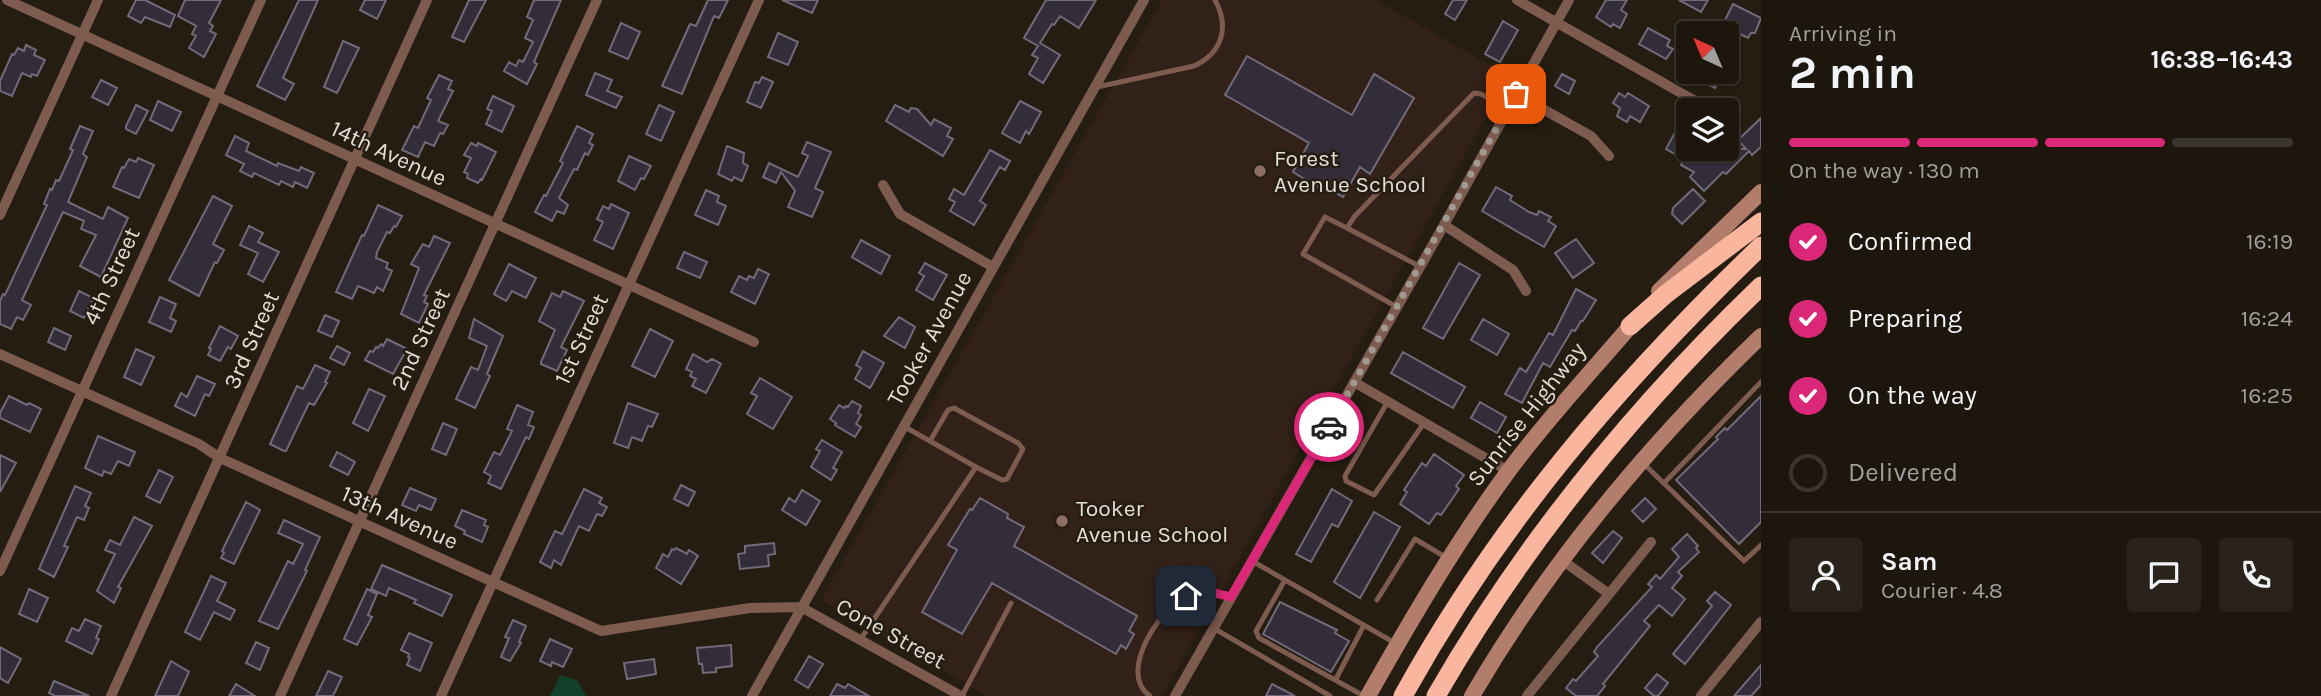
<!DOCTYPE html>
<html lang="en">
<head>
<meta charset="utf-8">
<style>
	:root { --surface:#1c160d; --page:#29231b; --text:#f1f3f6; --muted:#a09f9d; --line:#3a352e; --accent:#db2777 }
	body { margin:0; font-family:Karla,sans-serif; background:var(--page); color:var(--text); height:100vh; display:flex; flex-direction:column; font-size:26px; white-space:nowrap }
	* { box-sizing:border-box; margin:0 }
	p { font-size:23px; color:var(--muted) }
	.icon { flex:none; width:38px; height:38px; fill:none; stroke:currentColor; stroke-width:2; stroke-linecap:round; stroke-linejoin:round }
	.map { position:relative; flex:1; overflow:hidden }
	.drawer { display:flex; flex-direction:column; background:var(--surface); width:560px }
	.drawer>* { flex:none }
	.needle { width:46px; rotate:316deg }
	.fabs { position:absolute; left:1676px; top:21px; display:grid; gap:14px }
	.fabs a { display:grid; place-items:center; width:63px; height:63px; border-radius:7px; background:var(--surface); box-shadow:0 2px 5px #0004,0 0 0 2px var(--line); font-size:35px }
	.pin { position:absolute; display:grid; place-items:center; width:60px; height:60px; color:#fff; margin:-30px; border-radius:14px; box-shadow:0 4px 10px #0006 }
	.courier { position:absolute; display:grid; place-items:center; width:70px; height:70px; margin:-35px; border:5px solid #db2777; border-radius:50%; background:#fff; color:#222; box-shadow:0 2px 9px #0007 }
	.headline em { font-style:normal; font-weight:700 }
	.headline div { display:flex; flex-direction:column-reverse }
	.headline { display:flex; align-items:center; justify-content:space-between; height:119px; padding:0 28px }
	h1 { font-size:46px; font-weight:700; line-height:52px }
	.bar { display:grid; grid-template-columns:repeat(4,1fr); gap:10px 7px; align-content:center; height:84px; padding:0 28px }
	.bar i { height:9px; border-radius:5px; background:var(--line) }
	.bar .active { background:var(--accent) }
	.bar p { grid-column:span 4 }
	.line { display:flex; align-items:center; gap:18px; padding:0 28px; border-top:2px solid var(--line) }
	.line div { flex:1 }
	.round { display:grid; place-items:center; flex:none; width:74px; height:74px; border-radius:7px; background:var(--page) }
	ol { padding:0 28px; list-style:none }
	li { display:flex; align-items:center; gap:21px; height:77px }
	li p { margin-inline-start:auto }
	li .icon { padding:7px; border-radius:50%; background:var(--accent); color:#fff; stroke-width:4 }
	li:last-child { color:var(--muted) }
	li i { width:38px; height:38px; border:4px solid var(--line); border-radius:50% }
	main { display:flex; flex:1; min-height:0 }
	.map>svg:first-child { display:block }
	.education { fill:#322119 }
	.green { fill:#12402b }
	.building { fill:#332d3a; stroke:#716a79; stroke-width:2 }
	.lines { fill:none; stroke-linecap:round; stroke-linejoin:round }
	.lane { stroke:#7d5b4f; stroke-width:5 }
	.street { stroke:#7d5b4f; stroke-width:10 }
	.secondary { stroke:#b37d6b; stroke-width:16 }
	.highway { stroke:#f9b59d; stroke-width:19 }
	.done { stroke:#a09a90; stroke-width:7; stroke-dasharray:0 12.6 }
	.route { stroke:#db2777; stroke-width:9 }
	.education-dot { fill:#8d6e63; stroke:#251d11; stroke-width:2.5 }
	.labels { text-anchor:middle; stroke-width:5; stroke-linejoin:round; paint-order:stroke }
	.street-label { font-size:23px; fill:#e3ddd5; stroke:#251d11 }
	.poi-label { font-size:23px; fill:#e3ddd5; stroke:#251d11; text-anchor:start }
</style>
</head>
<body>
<main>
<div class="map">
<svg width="1761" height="696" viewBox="0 0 1761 696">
	<rect width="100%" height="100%" fill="#251d11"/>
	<path class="education" d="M 1162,0 L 1376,0 L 1509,76 L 1162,696 L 987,696 L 821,600 Z"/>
	<path class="green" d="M 560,675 L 577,680 L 586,696 L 550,696 Z"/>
	<path class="building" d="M 136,0 L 145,0 L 175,15 L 170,27 L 145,17 L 141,23 L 128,16 Z
		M 185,0 L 221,0 L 209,23 L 213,26 L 210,31 L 216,34 L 204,57 L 189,48 L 196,36 L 192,34 L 196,26 L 178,16 Z
		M 299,0 L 318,0 L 283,78 L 294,84 L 285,100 L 257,86 Z
		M 365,0 L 386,0 L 377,19 L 360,10 Z
		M 469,0 L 486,0 L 464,42 L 452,37 Z
		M 534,0 L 561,0 L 534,62 L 537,64 L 527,84 L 504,71 L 509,62 L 516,66 L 519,60 L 523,62 L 533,42 L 525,38 L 533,20 L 527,17 Z
		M 708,0 L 728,0 L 719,18 L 714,16 L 682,94 L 662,86 L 690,24 L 696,26 Z
		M 782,0 L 818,0 L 812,13 Z
		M 1046,0 L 1096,0 L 1079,28 L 1060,16 L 1054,25 L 1052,24 L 1040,43 L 1060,55 L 1043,83 L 1029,74 L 1038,58 L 1032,55 L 1038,46 L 1024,38 Z
		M 1453,0 L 1467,0 L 1455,20 L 1445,14 Z
		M 1606,0 L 1627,0 L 1621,10 L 1627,14 L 1620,28 L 1613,24 L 1611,27 L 1596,17 Z
		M 1679,0 L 1708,0 L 1701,12 Z
		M 1733,4 L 1761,18 L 1755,33 L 1751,33 L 1748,38 L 1736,32 L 1738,28 L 1724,22 Z
		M 1503,21 L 1518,30 L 1500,62 L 1485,54 Z
		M 621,23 L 640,32 L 628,59 L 609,51 Z
		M 1648,28 L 1670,40 L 1667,46 L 1673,49 L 1666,59 L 1639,44 Z
		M 778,33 L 798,42 L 788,65 L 768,57 Z
		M 343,41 L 359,48 L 337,93 L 324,87 Z
		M 26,45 L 36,50 L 34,55 L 45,60 L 37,76 L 32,74 L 31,77 L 22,73 L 12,96 L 0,91 L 0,81 L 12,54 L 14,55 L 18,48 L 24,51 Z
		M 1247,56 L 1352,115 L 1374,74 L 1414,98 L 1370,174 L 1360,167 L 1343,197 L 1323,186 L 1321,189 L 1293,172 L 1309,143 L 1225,95 Z
		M 1685,72 L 1715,72 L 1722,76 L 1715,88 Z
		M 595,73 L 612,80 L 607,91 L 622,97 L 616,108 L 586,95 Z
		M 1562,74 L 1575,81 L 1569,94 L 1555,86 Z
		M 439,75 L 452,81 L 448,89 L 453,91 L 438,121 L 448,125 L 443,134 L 440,133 L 434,146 L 425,142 L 418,157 L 402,150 L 414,126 L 418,128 L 431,100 L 427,98 Z
		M 762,77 L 773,82 L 761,108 L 747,102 L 755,82 L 759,83 Z
		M 101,80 L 117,88 L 108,105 L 92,97 Z
		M 1619,93 L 1625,97 L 1628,93 L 1649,106 L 1640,122 L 1630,116 L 1627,122 L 1617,116 L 1620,108 L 1613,103 Z
		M 493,96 L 514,106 L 502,132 L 486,124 L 492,111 L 487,109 Z
		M 158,101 L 181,112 L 172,131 L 150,120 Z
		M 1020,101 L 1041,112 L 1029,134 L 1026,131 L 1020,143 L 1002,133 Z
		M 136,105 L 148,111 L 136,134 L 126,129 L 126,126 Z
		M 659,105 L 674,112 L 661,141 L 646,134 Z
		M 895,105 L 909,112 L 911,108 L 917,109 L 931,125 L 934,119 L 951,128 L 947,136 L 953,139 L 943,156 L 886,121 Z
		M 1761,118 L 1761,147 L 1752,155 L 1749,151 L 1726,174 L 1723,172 L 1704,191 L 1690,177 L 1694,172 L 1681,165 L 1684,159 L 1666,149 L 1678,127 L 1689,133 L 1689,149 L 1746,149 L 1738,140 Z
		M 80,126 L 93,131 L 83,154 L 87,157 L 68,202 L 103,219 L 108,207 L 128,218 L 101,277 L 80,266 L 96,235 L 81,229 L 84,221 L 63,212 L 22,300 L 31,305 L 23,320 L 17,317 L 11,329 L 0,324 L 0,301 L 3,294 L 5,295 L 47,205 L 44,204 L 50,189 L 52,190 L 56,180 L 59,181 L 73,150 L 70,149 Z
		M 577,126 L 593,134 L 589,143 L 593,145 L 588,155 L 585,153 L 577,170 L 574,169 L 559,198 L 568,205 L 564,214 L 557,211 L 552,221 L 535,212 L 544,195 L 546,196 L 563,163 L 560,161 Z
		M 235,136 L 249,143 L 246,151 L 277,166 L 278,163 L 299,171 L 301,167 L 314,173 L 307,188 L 295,182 L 293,187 L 281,181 L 279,185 L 254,173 L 252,177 L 240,171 L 244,164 L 226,155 Z
		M 807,142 L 831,152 L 815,188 L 823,192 L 812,217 L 788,207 L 795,191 L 781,172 L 776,183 L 763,177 L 769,163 L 798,177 L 808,156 L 802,153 Z
		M 471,143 L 477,146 L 478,143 L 496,152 L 482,180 L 481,179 L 478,183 L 467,178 L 468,174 L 464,172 L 471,158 L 464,155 Z
		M 727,146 L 744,153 L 743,163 L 748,166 L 742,181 L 734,177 L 732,181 L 718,174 Z
		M 990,150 L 1010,161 L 1005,170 L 1000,167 L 980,201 L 986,205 L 974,225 L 950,211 L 955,202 L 949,199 L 954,189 L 964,195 Z
		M 629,156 L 651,166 L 644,179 L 641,178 L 635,190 L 618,181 Z
		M 138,158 L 154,165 L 139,198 L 113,187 L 122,167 L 124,168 L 129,159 L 136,162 Z
		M 1496,187 L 1512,196 L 1510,200 L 1529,212 L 1537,215 L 1539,211 L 1551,217 L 1548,221 L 1556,226 L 1544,247 L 1482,211 Z
		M 1693,189 L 1705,201 L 1682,224 L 1672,214 L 1673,208 Z
		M 706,190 L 719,196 L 717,202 L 726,206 L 718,225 L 695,215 Z
		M 213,196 L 232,206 L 213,244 L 224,250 L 217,263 L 215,262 L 199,296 L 169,280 Z
		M 611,204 L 629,213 L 613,249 L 594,240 L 603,222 L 597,219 L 603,206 L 609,209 Z
		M 378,205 L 402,216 L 396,227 L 394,226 L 390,233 L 387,232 L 377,252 L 376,258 L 388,263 L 386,268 L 392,271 L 383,291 L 377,287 L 374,293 L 358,286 L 352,299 L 336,292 L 362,235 L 364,236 Z
		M 249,226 L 263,233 L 258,242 L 279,252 L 263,282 L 248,274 L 258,253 L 240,245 Z
		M 434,236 L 450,243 L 424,295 L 427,296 L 424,302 L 428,304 L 419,323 L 401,314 L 419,268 L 411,264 L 423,244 L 429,247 Z
		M 1576,239 L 1594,263 L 1573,278 L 1555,253 Z
		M 861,240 L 890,256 L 881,274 L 852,257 Z
		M 684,252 L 707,262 L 700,278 L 677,268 Z
		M 925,263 L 947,275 L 933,300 L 916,290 L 924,276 L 919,273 Z
		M 1459,263 L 1480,275 L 1443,339 L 1423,328 Z
		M 509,264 L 536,278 L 526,298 L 512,291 L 506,301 L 494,294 Z
		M 758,269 L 769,274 L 755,304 L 731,292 L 739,276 L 747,280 L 749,276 L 754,278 Z
		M 1576,289 L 1596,300 L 1583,321 L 1581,321 L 1575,331 L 1572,330 L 1550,367 L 1543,363 L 1522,403 L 1505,394 L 1520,368 L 1526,372 L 1549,333 L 1553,335 Z
		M 79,291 L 93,298 L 84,318 L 70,311 Z
		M 563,291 L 584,301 L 561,347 L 567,350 L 557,371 L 541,364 L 541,362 L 555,330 L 539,321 L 552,293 L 560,297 Z
		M 160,297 L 176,304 L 170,318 L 176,321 L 171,332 L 149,322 Z
		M 325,315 L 339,321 L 332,337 L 318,331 Z
		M 899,317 L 915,327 L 905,348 L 884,336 Z
		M 474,319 L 503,336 L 487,374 L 490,376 L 475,408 L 456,399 L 471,367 L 478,370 L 487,346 L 469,338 Z
		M 1483,319 L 1509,334 L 1497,355 L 1471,340 Z
		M 220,326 L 238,336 L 231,349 L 228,347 L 220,361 L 208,355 L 211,349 L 209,348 Z
		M 54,328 L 71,336 L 65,350 L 48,342 Z
		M 650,329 L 673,341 L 655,377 L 632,366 Z
		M 387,339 L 407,349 L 393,374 L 365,360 L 370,351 L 373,352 L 376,347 L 378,348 L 381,344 L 383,346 Z
		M 337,346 L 350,353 L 344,365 L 330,358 Z
		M 136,349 L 154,357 L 141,385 L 124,377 Z
		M 863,351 L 884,363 L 870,388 L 855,379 L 861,368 L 856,365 Z
		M 1403,352 L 1465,387 L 1453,408 L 1391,373 Z
		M 693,354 L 707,362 L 712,359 L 721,364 L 706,393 L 692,386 L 696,379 L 690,376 L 692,372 L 686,369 Z
		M 315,365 L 330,372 L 325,382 L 327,383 L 314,405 L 309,403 L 286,451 L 284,451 L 270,444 L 297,386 L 303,389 Z
		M 197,376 L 215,384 L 209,396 L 205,394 L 195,416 L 175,406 L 181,393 L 187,397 Z
		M 760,378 L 792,397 L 773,429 L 747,414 L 757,396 L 751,393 Z
		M 369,389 L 385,396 L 368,431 L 353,423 Z
		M 9,396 L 27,405 L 29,403 L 41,409 L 30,432 L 0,418 L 0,413 Z
		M 1761,396 L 1761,522 L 1739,544 L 1676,480 L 1718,439 L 1716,437 L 1725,428 L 1727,430 Z
		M 852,401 L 861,406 L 858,413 L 861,415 L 856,424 L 861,427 L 855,437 L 835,425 L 836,423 L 830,419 L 839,405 L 844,408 L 846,406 L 848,407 Z
		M 1480,402 L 1506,417 L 1497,433 L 1471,418 Z
		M 628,403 L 658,414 L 652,427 L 648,426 L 642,441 L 632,437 L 628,448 L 614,443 Z
		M 517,405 L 533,412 L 528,425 L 534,427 L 529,439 L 526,437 L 501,489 L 488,483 L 491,476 L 484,472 L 494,452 L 500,455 L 512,431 L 507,429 Z
		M 443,423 L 457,429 L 446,455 L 432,449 Z
		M 98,436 L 135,452 L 129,466 L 118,461 L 111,474 L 104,471 L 102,476 L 85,468 Z
		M 822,440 L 842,452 L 833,468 L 837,470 L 831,480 L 811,467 L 820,451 L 816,449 Z
		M 337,452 L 355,462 L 348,475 L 330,466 Z
		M 1434,454 L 1464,475 L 1456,486 L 1459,489 L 1441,515 L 1437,513 L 1429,524 L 1400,504 L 1407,492 L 1404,490 L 1422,463 L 1426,466 Z
		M 0,455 L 16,463 L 0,492 Z
		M 159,470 L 173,477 L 160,503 L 146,496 Z
		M 681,485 L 695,492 L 688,506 L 674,499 Z
		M 75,486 L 91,493 L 85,506 L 89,508 L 84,520 L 77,517 L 64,546 L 68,547 L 54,577 L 39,569 Z
		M 410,488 L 436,499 L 431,510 L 419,505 L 416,511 L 402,505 Z
		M 584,489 L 602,498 L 599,503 L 607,507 L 602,516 L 597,514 L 589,531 L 579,526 L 561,565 L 554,560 L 551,568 L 540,562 L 555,531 L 562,534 Z
		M 1332,489 L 1352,501 L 1338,527 L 1332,524 L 1311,562 L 1296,554 Z
		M 802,490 L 820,501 L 806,525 L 782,510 L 789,498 L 795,502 Z
		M 980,498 L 1008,514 L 1007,518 L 1024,527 L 1014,546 L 1137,616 L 1129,631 L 1134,634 L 1126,649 L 1121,645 L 1116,654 L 992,583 L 962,634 L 922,612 L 957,550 L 948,545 L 970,509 L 972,510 Z
		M 1645,498 L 1656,509 L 1643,522 L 1632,511 Z
		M 246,502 L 260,510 L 234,564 L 221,558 L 224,553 L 222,551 Z
		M 462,510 L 486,520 L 484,525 L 488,527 L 482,542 L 464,534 L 465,531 L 455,526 Z
		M 1374,512 L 1400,527 L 1360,598 L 1334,582 Z
		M 134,517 L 152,526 L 118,587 L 121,588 L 114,603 L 97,591 L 115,554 L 105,550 L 110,540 L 120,545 Z
		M 284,520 L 320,537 L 305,570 L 307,571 L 278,629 L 259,621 L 288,561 L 293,564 L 303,544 L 278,533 Z
		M 1613,531 L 1622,538 L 1603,563 L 1592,553 Z
		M 1687,534 L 1698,546 L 1696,548 L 1699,552 L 1678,572 L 1682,576 L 1672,588 L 1685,599 L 1672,616 L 1659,605 L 1644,621 L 1650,626 L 1603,684 L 1605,686 L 1597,696 L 1576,696 L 1566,688 L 1573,679 L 1576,681 L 1598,656 L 1594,652 L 1597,647 L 1652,587 L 1648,584 L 1656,575 L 1660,579 L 1679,557 L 1672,549 Z
		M 774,543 L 775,554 L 768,555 L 769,566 L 740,569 L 738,554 L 745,553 L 745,546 Z
		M 676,548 L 687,554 L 689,550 L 698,556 L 681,584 L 656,568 L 663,554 L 668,557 L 672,549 L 674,550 Z
		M 382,565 L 452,595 L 442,616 L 414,603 L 416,600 L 389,588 L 386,596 L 371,589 Z
		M 211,576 L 226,583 L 217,601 L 235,610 L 230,620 L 214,612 L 200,640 L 185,632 Z
		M 29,589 L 48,598 L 37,622 L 19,614 Z
		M 367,589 L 377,594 L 368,615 L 372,617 L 357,645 L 344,639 Z
		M 1715,592 L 1731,605 L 1685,664 L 1673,654 L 1712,606 L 1707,601 Z
		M 1280,602 L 1337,630 L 1335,633 L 1349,641 L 1331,672 L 1263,634 Z
		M 85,619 L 101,626 L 96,638 L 99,639 L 92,654 L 66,641 L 72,628 L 79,631 Z
		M 513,620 L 526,626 L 519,642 L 521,643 L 510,661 L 501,657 L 509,638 L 505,637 Z
		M 409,633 L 432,643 L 420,671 L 407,665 L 410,658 L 408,657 L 409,654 L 401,650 Z
		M 550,639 L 572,649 L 563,667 L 552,662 L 551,666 L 540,661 Z
		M 256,642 L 269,648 L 260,670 L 246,663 Z
		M 731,645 L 732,666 L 716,668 L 716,672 L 703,673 L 702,664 L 699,664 L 697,648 Z
		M 0,647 L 21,659 L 8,683 L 0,678 Z
		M 809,656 L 823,664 L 808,688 L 795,680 Z
		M 654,659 L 656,674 L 627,679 L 624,663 Z
		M 171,661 L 189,672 L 178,696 L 155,696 Z
		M 1761,665 L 1761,685 L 1751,696 L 1734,696 Z
		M 328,671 L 342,677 L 333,696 L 316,696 Z
		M 1657,674 L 1668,683 L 1658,696 L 1654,696 L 1645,688 Z
		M 54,681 L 89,696 L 55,696 L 49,693 Z
		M 236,684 L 255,696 L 229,696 Z
		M 837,684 L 845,688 L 848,684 L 869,696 L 830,696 Z
		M 1272,684 L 1295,696 L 1266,696 Z"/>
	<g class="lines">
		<path class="lane" d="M 1097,87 L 1194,66 C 1222,53 1230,27 1215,0
			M 1347,228 L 1325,217 L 1303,254 L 1397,307
			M 1419,266 L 1347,228 L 1354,217 L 1474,93 L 1481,94 L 1508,109
			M 1388,401 L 1345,476 L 1346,481 L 1374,495 L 1424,423
			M 930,441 L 948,410 L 954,408 L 1018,443 L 1023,449 L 1007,479 L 1002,480 L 976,467
			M 1643,463 L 1744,561 L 1761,545
			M 1664,483 L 1761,382
			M 1252,561 L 1395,643
			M 1285,580 L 1256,631 L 1259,638 L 1364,696
			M 1377,600 L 1415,539 L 1447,558
			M 1215,629 L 1330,696
			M 860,640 L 976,467 L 905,427
			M 1336,679 L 1364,625
			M 962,696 L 1011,603
			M 1150,696 C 1115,672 1164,601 1194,592 C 1207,589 1219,593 1231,597"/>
		<path class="street" d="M 7,0 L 754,342
			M 1517,0 L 1711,110
			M 1516,94 L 1591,136 L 1609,156
			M 883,185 L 900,214 L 993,267
			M 0,215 L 98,0
			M 1444,225 L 1513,270 L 1526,291
			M 0,354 L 199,444 L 220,458 L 601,631 L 750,608 L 801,607 L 961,696
			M 1354,382 L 1508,471
			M 1562,560 L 1609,594
			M 0,571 L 261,0
			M 111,696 L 427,0
			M 280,696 L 597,0
			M 441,696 L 759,0
			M 752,696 L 1144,0
			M 1175,696 L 1444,225 L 1569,0
			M 1527,696 L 1651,542
			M 1701,696 L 1761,622"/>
		<path class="secondary" d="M 1659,291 L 1761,192
			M 1368,696 C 1412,618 1457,541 1510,469 C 1550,415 1595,368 1638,317
			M 1472,696 C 1550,562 1650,443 1761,336"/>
		<path class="highway" d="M 1630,326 L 1666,294 L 1761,222
			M 1403,696 C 1499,522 1619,383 1761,246
			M 1436,696 C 1524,543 1634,408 1761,286"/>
	</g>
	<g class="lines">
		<path class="done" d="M 1329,427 L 1516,94"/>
		<path class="route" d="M 1186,596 L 1207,591 L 1231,597 L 1329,427"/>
	</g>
	<g class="education-dot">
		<circle cx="1260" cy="171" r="7"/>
		<circle cx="1062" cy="521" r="7"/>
	</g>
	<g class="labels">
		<g class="street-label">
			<text transform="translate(389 153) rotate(25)" y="8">14th Avenue</text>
			<text transform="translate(111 276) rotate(-65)" y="8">4th Street</text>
			<text transform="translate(929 338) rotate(-61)" y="8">Tooker Avenue</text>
			<text transform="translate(420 339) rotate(-65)" y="8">2nd Street</text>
			<text transform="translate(581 339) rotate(-65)" y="8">1st Street</text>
			<text transform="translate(251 340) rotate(-66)" y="8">3rd Street</text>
			<text transform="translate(1526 414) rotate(-52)" y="8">Sunrise Highway</text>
			<text transform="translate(400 517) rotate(24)" y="8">13th Avenue</text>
			<text transform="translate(891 633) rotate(29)" y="8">Cone Street</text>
		</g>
		<g class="poi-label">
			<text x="1274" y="166">Forest<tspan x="1274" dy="26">Avenue School</tspan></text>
			<text x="1076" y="516">Tooker<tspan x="1076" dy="26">Avenue School</tspan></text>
		</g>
	</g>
</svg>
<div class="fabs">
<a><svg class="needle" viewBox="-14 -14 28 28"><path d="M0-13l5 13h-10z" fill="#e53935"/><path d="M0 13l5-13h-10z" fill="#a09f9d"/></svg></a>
<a><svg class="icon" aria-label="layers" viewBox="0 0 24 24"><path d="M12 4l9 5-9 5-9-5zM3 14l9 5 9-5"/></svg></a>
</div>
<div class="pin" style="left:1516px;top:94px;background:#ea580c"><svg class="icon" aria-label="bag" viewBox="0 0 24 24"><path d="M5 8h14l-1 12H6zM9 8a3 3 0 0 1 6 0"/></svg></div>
<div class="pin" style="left:1186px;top:596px;background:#1f2937"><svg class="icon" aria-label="home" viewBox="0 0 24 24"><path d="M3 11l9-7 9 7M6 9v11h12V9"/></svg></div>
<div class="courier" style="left:1329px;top:427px"><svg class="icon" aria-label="car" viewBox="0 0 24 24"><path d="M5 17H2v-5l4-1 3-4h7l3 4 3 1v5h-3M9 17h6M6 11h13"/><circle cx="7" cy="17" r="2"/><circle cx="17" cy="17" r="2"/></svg></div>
</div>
<section class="drawer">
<div class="headline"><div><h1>2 min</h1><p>Arriving in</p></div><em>16:38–16:43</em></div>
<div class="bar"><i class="active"></i><i class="active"></i><i class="active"></i><i></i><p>On the way · 130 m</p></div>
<ol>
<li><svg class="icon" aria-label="check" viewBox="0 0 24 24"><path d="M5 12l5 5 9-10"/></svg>Confirmed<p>16:19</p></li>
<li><svg class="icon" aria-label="check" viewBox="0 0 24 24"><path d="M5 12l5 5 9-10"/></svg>Preparing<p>16:24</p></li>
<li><svg class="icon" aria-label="check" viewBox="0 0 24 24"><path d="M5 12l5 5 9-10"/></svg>On the way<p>16:25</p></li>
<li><i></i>Delivered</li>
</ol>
<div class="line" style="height:126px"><a class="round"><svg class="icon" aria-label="person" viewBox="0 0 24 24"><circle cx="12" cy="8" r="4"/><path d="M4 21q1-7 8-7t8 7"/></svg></a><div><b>Sam</b><p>Courier · 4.8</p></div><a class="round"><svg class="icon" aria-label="chat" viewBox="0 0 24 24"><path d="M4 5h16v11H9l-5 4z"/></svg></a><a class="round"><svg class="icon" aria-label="phone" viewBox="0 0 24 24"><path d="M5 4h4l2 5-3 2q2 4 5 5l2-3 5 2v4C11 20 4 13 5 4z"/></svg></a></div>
</section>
</main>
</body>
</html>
